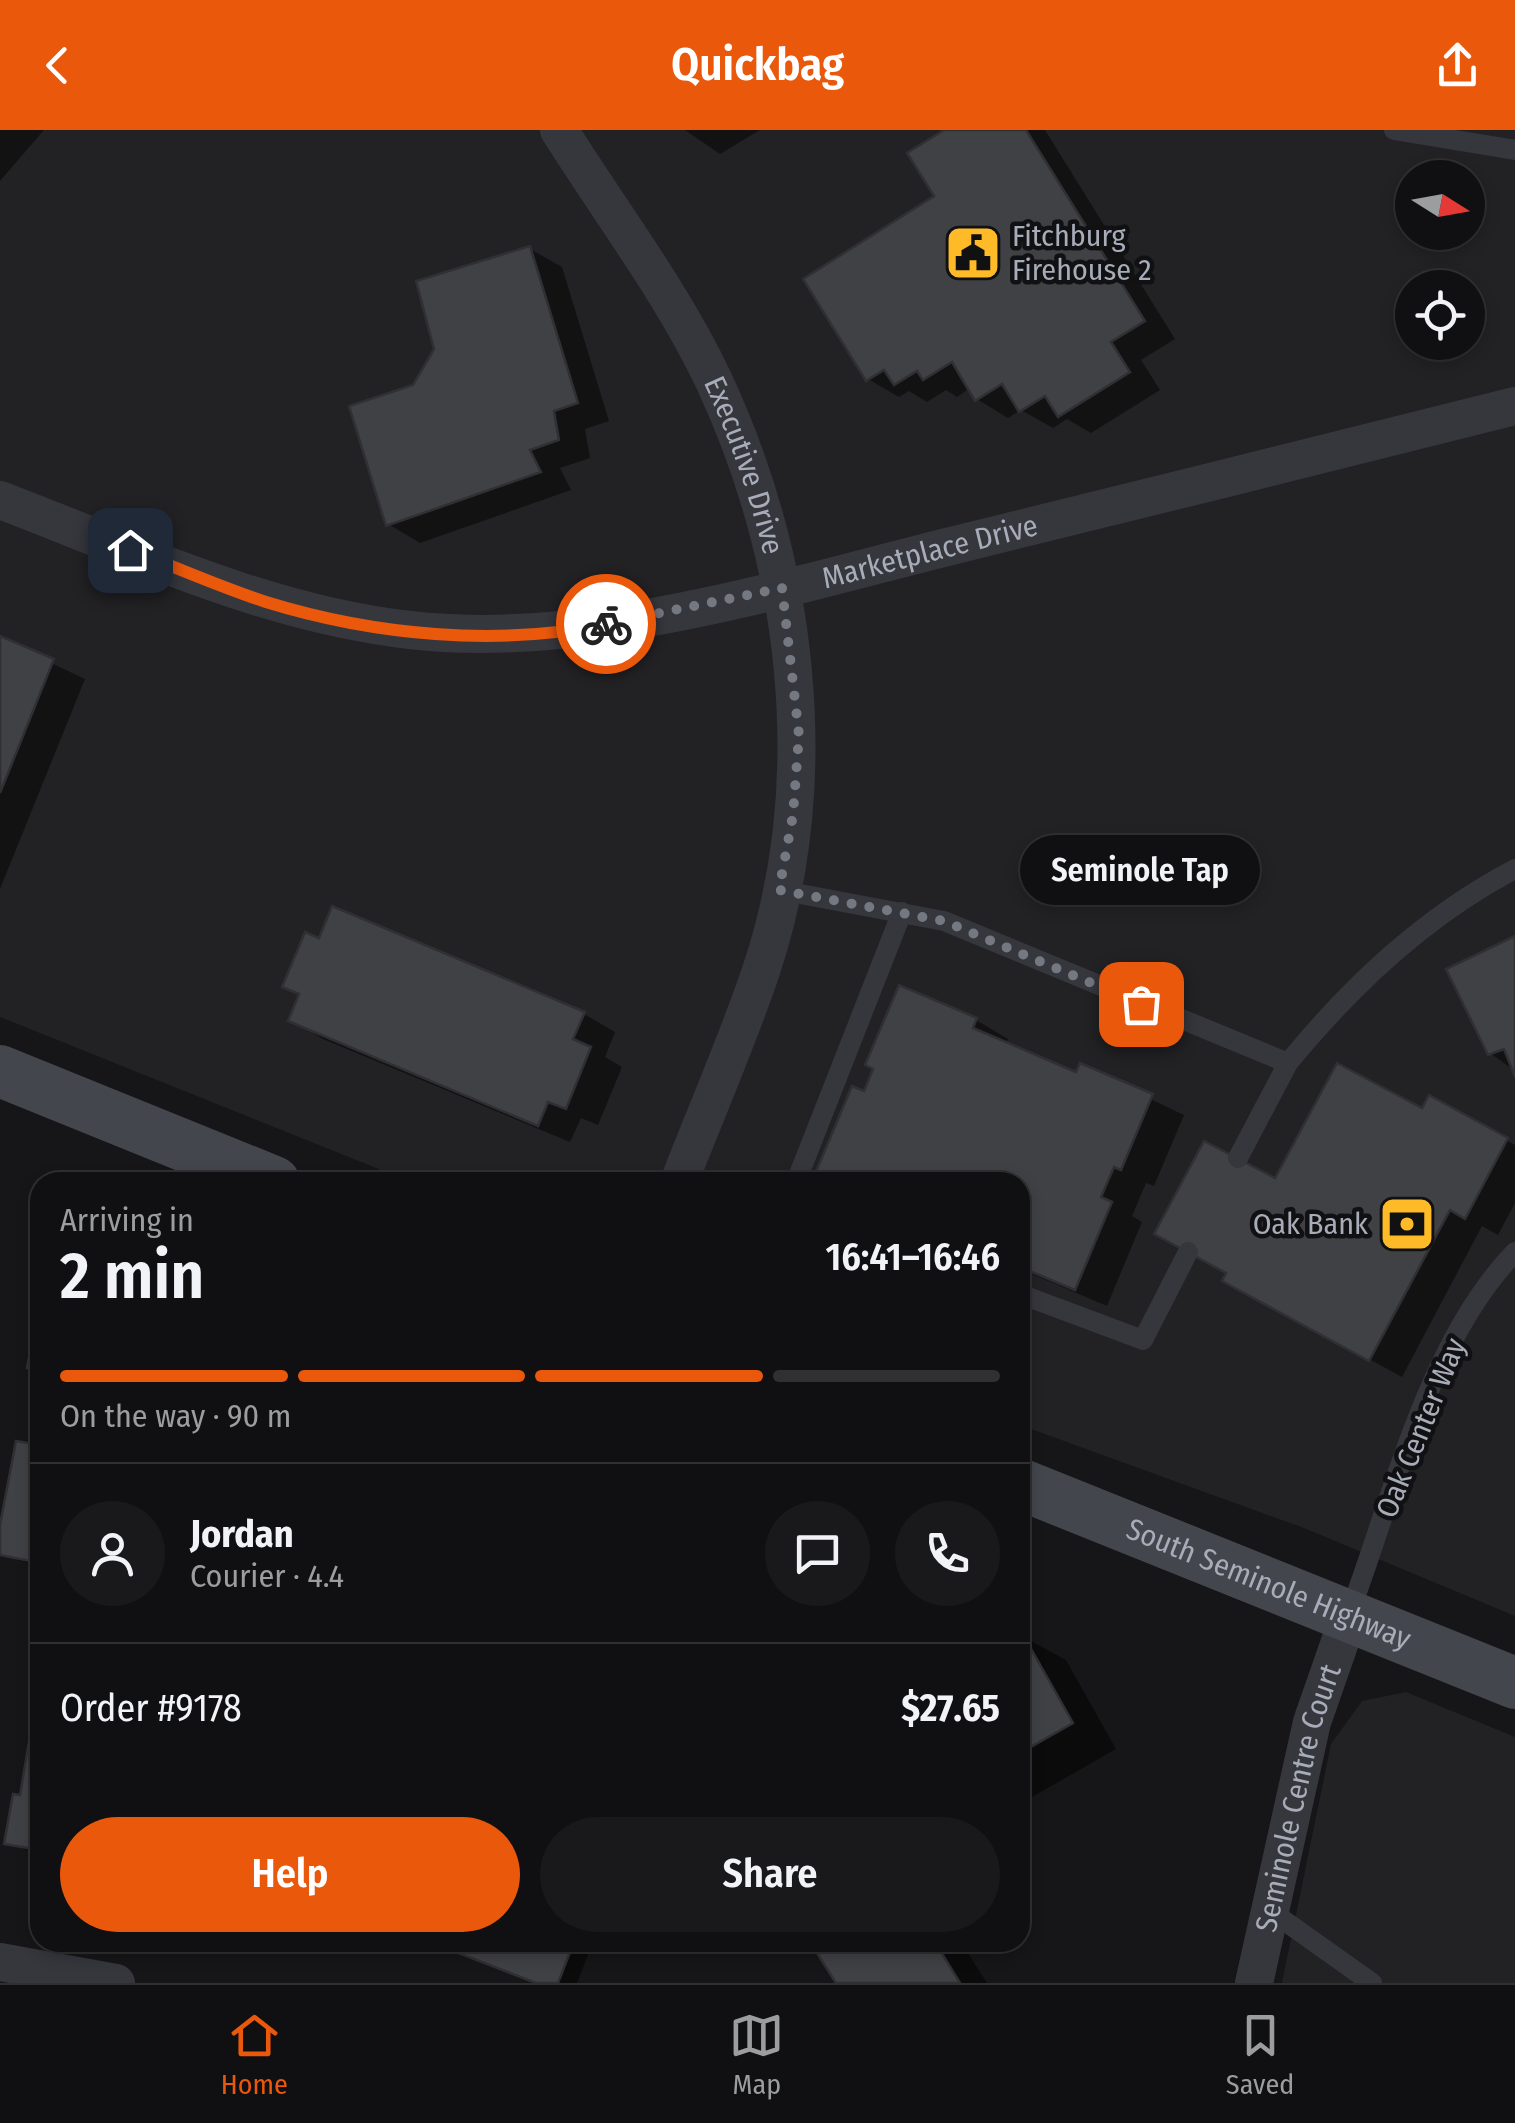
<!DOCTYPE html>
<html lang="en">
<head>
<meta charset="utf-8">
<style>
	:root { --surface:#101012; --page:#19191b; --text:#f1f3f6; --muted:#9c9d9f; --line:#303032; --accent:#ea580c }
	body { margin:0; font-family:"Fira Sans Condensed",sans-serif; background:var(--page); color:var(--text); height:100vh; display:flex; flex-direction:column; font-size:38px; white-space:nowrap }
	* { box-sizing:border-box; margin:0 }
	p { font-size:32px; color:var(--muted) }
	.icon { flex:none; width:55px; height:55px; fill:none; stroke:currentColor; stroke-width:2; stroke-linecap:round; stroke-linejoin:round }
	.map { position:relative; flex:1; overflow:hidden }
	.sheet { position:absolute; left:30px; top:1042px; width:1000px; height:780px; display:flex; flex-direction:column; background:var(--surface); border-radius:30px; box-shadow:0 5px 15px #0003,0 0 0 2px var(--line) }
	.sheet>* { flex:none }
	.needle { width:65px; rotate:101deg }
	.fabs { position:absolute; left:1395px; top:30px; display:grid; gap:20px }
	.fabs a { display:grid; place-items:center; width:90px; height:90px; border-radius:50%; background:var(--surface); box-shadow:0 5px 15px #0003,0 0 0 2px var(--line); font-size:50px }
	.pin { position:absolute; display:grid; place-items:center; width:85px; height:85px; color:#fff; margin:-42px; border-radius:20px; box-shadow:0 5px 15px #0006 }
	.courier { position:absolute; display:grid; place-items:center; width:100px; height:100px; margin:-50px; border:8px solid #ea580c; border-radius:50%; background:#fff; color:#222; box-shadow:0 2px 12px #0007 }
	.bubble { position:absolute; height:70px; border-radius:35px; background:var(--surface); box-shadow:0 5px 15px #0003,0 0 0 2px var(--line); font-size:32px; font-weight:600; line-height:70px; text-align:center }
	.headline em { font-style:normal; font-weight:600 }
	.headline div { display:flex; flex-direction:column-reverse }
	.headline { display:flex; align-items:center; justify-content:space-between; height:170px; padding:0 30px }
	h1 { font-size:65px; font-weight:600; line-height:75px }
	.bar { display:grid; grid-template-columns:repeat(4,1fr); gap:15px 10px; align-content:center; height:120px; padding:0 30px }
	.bar i { height:12px; border-radius:8px; background:var(--line) }
	.bar .on { background:var(--accent) }
	.bar p { grid-column:span 4 }
	.line { display:flex; align-items:center; gap:25px; padding:0 30px; border-top:2px solid var(--line) }
	.line div { flex:1 }
	.round { display:grid; place-items:center; flex:none; width:105px; height:105px; border-radius:52px; background:var(--page) }
	.action { display:flex; gap:20px; margin-top:auto; padding:20px 30px }
	.action a { flex:1; height:115px; border-radius:60px; background:var(--accent); color:#fff; font-size:40px; font-weight:600; line-height:115px; text-align:center }
	.action a+a { background:var(--page); color:var(--text) }
	header { display:flex; justify-content:space-between; align-items:center; height:130px; padding:0 30px; background:var(--accent); color:#fff; font-size:45px; font-weight:600 }
	.tab-bar { display:flex; justify-content:space-around; align-items:center; height:140px; border-top:2px solid var(--line); background:var(--surface); font-size:28px; color:var(--muted) }
	.tab-bar a { display:grid; justify-items:center; gap:5px }
	.tab-bar .on { color:var(--accent) }
	.map>svg:first-child { display:block }
	.built { fill:#222225; fill-rule:evenodd }
	.shadow { fill:#0007 }
	.building { fill:#404145; stroke:#303034; stroke-width:2.5 }
	.lines { fill:none; stroke-linecap:round; stroke-linejoin:round }
	.lane { stroke:#36373d; stroke-width:20 }
	.street { stroke:#36373d; stroke-width:38 }
	.secondary { stroke:#44464d; stroke-width:52 }
	.done { stroke:#747881; stroke-width:10; stroke-dasharray:0 18 }
	.route { stroke:#ea580c; stroke-width:12 }
	.labels { text-anchor:middle; stroke-width:9; stroke-linejoin:round; paint-order:stroke }
	.poi-label { font-size:30px; fill:#a7acb9; stroke:#111113; text-anchor:start }
	.street-label { font-size:30px; fill:#a7acb9; stroke:#111113 }
</style>
</head>
<body>
<header><svg class="icon" aria-label="back" viewBox="0 0 24 24"><path d="M15 5l-7 7 7 7"/></svg>Quickbag<svg class="icon" aria-label="share" viewBox="0 0 24 24"><path d="M12 15V3M7 8l5-5 5 5M5 13v7h14v-7"/></svg></header>
<div class="map">
<svg width="1515" height="1853" viewBox="0 0 1515 1853">
	<rect width="100%" height="100%" fill="#161618"/>
	<path class="built" d="M 0,0 L 1515,0 L 1515,1486 L 1304,1398 L 1020,1295 L 1020,1052 L 411,1052 L 0,887 ZM 1412,48 L 1468,48 L 1468,102 L 1412,102 ZM 1412,158 L 1468,158 L 1468,212 L 1412,212 Z
		M 1406,1562 L 1515,1607 L 1515,1853 L 1282,1853 L 1331,1614 L 1362,1571 Z"/>
	<path class="shadow" d="M 0,0 L 44,0 L 0,51 Z
		M 685,0 L 760,0 L 720,24 Z
		M 949,0 L 1045,0 L 1175,209 L 1141,230 L 1160,260 L 1091,303 L 1067,289 L 1053,298 L 1021,280 L 1008,288 L 977,269 L 970,258 L 957,267 L 946,260 L 927,272 L 909,261 L 899,267 L 868,249 L 938,67 Z
		M 530,119 L 562,137 L 609,291 L 585,299 L 590,328 L 560,338 L 571,360 L 420,413 L 388,394 L 415,258 L 437,219 Z
		M 0,509 L 85,549 L 0,759 Z
		M 1515,809 L 1515,941 L 1490,923 Z
		M 901,859 L 976,890 L 1008,909 L 1006,915 L 1077,945 L 1081,936 L 1184,985 L 1154,1056 L 1146,1053 L 1132,1086 L 1142,1092 L 1107,1176 L 1020,1139 L 1020,1052 L 815,1050 L 865,964 Z
		M 301,865 L 584,884 L 615,902 L 605,927 L 622,937 L 598,995 L 581,988 L 570,1012 L 323,909 L 291,890 Z
		M 1430,969 L 1515,1015 L 1515,1073 L 1498,1105 L 1482,1096 L 1402,1247 L 1257,1168 L 1276,1052 L 1423,982 Z
		M 40,1318 L 40,1437 L 0,1424 L 0,1408 Z
		M 1020,1505 L 1066,1530 L 1116,1619 L 1020,1674 Z
		M 40,1617 L 40,1725 L 7,1712 Z
		M 453,1812 L 593,1812 L 577,1853 L 534,1853 L 467,1827 L 451,1818 Z
		M 832,1812 L 961,1812 L 987,1853 L 839,1853 Z"/>
	<path class="building" d="M 944,0 L 1026,0 L 1145,191 L 1111,212 L 1130,242 L 1058,287 L 1045,266 L 1019,282 L 1002,254 L 975,271 L 952,232 L 923,250 L 917,241 L 894,255 L 884,240 L 866,251 L 803,149 L 934,66 L 907,23 Z
		M 530,116 L 578,273 L 554,281 L 559,310 L 530,320 L 541,342 L 386,396 L 349,276 L 413,255 L 434,219 L 416,151 Z
		M 0,506 L 54,529 L 0,663 Z
		M 332,776 L 585,882 L 573,909 L 591,917 L 566,979 L 548,972 L 538,996 L 288,891 L 299,864 L 282,857 L 305,802 L 319,808 Z
		M 1515,806 L 1515,947 L 1504,919 L 1488,925 L 1446,839 Z
		M 899,855 L 977,888 L 973,898 L 1076,942 L 1080,933 L 1153,964 L 1121,1040 L 1114,1037 L 1101,1067 L 1112,1072 L 1075,1160 L 1020,1137 L 1020,1052 L 812,1051 L 852,956 L 864,961 L 873,939 L 865,935 Z
		M 1337,933 L 1422,978 L 1429,965 L 1508,1008 L 1465,1089 L 1450,1080 L 1369,1231 L 1222,1151 L 1226,1143 L 1154,1104 L 1204,1011 L 1275,1048 Z
		M 40,1168 L 40,1241 L 27,1238 Z
		M 16,1311 L 40,1315 L 40,1433 L 0,1425 L 0,1395 Z
		M 1021,1501 L 1073,1593 L 1020,1623 L 1020,1502 Z
		M 29,1612 L 40,1614 L 40,1720 L 4,1714 L 13,1664 L 20,1665 Z
		M 450,1812 L 574,1812 L 558,1853 L 536,1853 L 448,1819 Z
		M 828,1812 L 935,1812 L 960,1853 L 836,1853 L 815,1820 Z"/>
	<g class="lines">
		<path class="lane" d="M 1394,0 L 1515,20
			M 779,760 L 944,791 L 1288,933 C 1352,855 1425,786 1515,739
			M 1238,1028 L 1288,933
			M 796,1052 L 902,782
			M 1020,1164 L 1143,1210 L 1188,1122
			M 1349,1484 C 1393,1368 1427,1213 1515,1122
			M 1272,1782 L 1372,1853"/>
		<g class="street">
			<path id="s1" d="M 559,0 C 611,83 672,162 714,251 C 798,432 825,649 761,841 C 737,912 706,982 679,1052"/>
			<path id="s2" d="M 0,370 C 134,421 267,484 410,500 C 582,520 776,460 943,418 C 1134,371 1324,324 1515,276"/>
			<path d="M 0,1832 L 116,1853"/>
			<path id="s3" d="M 1254,1853 L 1312,1592 L 1349,1486"/>
		</g>
		<g class="secondary">
			<path d="M 0,941 L 274,1052"/>
			<path id="s4" d="M 1020,1354 L 1515,1553"/>
		</g>
	</g>
	<g class="lines">
		<path class="done" d="M 606,494 L 782,458 L 799,605 L 793,685 L 779,760 L 944,791 L 1141,874"/>
		<path class="route" d="M 130,420 C 176,437 220,457 266,472 C 373,505 497,517 606,494"/>
	</g>
	<defs>
		<g id="civic-square" transform="scale(2.875)"><rect x="-9" y="-9" width="18" height="18" rx="4" fill="#feba27" stroke="#111113"/><path d="M-.6-6.5H3V-4.5H.6V-3L4-1V1h2V6H-6V1h2V-1L-.6-3ZM-1.2 2.5V6h2.4V2.5Z" fill="#111"/></g>
		<g id="bank-square" transform="scale(2.875)"><rect x="-9" y="-9" width="18" height="18" rx="4" fill="#feba27" stroke="#111113"/><path d="M-6-4H6V4H-6ZM0-2.3a2.3 2.3 0 1 0 0 4.6a2.3 2.3 0 1 0 0-4.6Z" fill="#111"/></g>
	</defs>
	<g fill-rule="evenodd">
		<use href="#civic-square" x="973" y="123"/>
		<use href="#bank-square" x="1407" y="1094"/>
	</g>
	<g class="labels">
		<g class="poi-label">
			<text x="1012" y="116">Fitchburg<tspan x="1012" dy="34">Firehouse 2</tspan></text>
			<text x="1368" y="1104" text-anchor="end">Oak Bank</text>
		</g>
		<g class="street-label">
			<text dy="10" stroke="none"><textPath href="#s1" startOffset="385">Executive Drive</textPath></text>
			<text dy="10" stroke="none"><textPath href="#s2" startOffset="960">Marketplace Drive</textPath></text>
			<text transform="translate(1421 1298) rotate(-68)" y="10">Oak Center Way</text>
			<text dy="10" stroke="none"><textPath href="#s4" startOffset="268">South Seminole Highway</textPath></text>
			<text dy="10" stroke="none"><textPath href="#s3" startOffset="190">Seminole Centre Court</textPath></text>
		</g>
	</g>
</svg>
<div class="fabs">
<a><svg class="needle" viewBox="-14 -14 28 28"><path d="M0-13l5 13h-10z" fill="#e53935"/><path d="M0 13l5-13h-10z" fill="#9c9d9f"/></svg></a>
<a><svg class="icon" aria-label="locate" viewBox="0 0 24 24"><circle cx="12" cy="12" r="6"/><path d="M12 2v4M12 18v4M2 12h4M18 12h4"/></svg></a>
</div>
<div class="pin" style="left:1141px;top:874px;background:#ea580c"><svg class="icon" aria-label="bag" viewBox="0 0 24 24"><path d="M5 8h14l-1 12H6zM9 8a3 3 0 0 1 6 0"/></svg></div>
<div class="pin" style="left:130px;top:420px;background:#1f2937"><svg class="icon" aria-label="home" viewBox="0 0 24 24"><path d="M3 11l9-7 9 7M6 9v11h12V9"/></svg></div>
<div class="courier" style="left:606px;top:494px"><svg class="icon" aria-label="bike" viewBox="0 0 24 24"><circle cx="6" cy="16" r="4"/><circle cx="18" cy="16" r="4"/><path d="M6 16l4-8h5l3 8M10 8l3 8H6M13 5h3"/></svg></div>
<div class="bubble" style="left:1020px;top:705px;width:240px">Seminole Tap</div>
<section class="sheet">
<div class="headline"><div><h1>2 min</h1><p>Arriving in</p></div><em>16:41–16:46</em></div>
<div class="bar"><i class="on"></i><i class="on"></i><i class="on"></i><i></i><p>On the way · 90 m</p></div>
<div class="line" style="height:180px"><a class="round"><svg class="icon" aria-label="person" viewBox="0 0 24 24"><circle cx="12" cy="8" r="4"/><path d="M4 21q1-7 8-7t8 7"/></svg></a><div><b>Jordan</b><p>Courier · 4.4</p></div><a class="round"><svg class="icon" aria-label="chat" viewBox="0 0 24 24"><path d="M4 5h16v11H9l-5 4z"/></svg></a><a class="round"><svg class="icon" aria-label="phone" viewBox="0 0 24 24"><path d="M5 4h4l2 5-3 2q2 4 5 5l2-3 5 2v4C11 20 4 13 5 4z"/></svg></a></div>
<div class="line" style="height:130px"><div>Order #9178</div><b>$27.65</b></div>
<div class="action"><a>Help</a><a>Share</a></div>
</section>
</div>
<nav class="tab-bar">
<a class="on"><svg class="icon" aria-label="home" viewBox="0 0 24 24"><path d="M3 11l9-7 9 7M6 9v11h12V9"/></svg>Home</a>
<a><svg class="icon" aria-label="map" viewBox="0 0 24 24"><path d="M3 6l6-2 6 2 6-2v14l-6 2-6-2-6 2zM9 4v14M15 6v14"/></svg>Map</a>
<a><svg class="icon" aria-label="saved" viewBox="0 0 24 24"><path d="M7 4h10v16l-5-4-5 4z"/></svg>Saved</a>
</nav>
</body>
</html>
